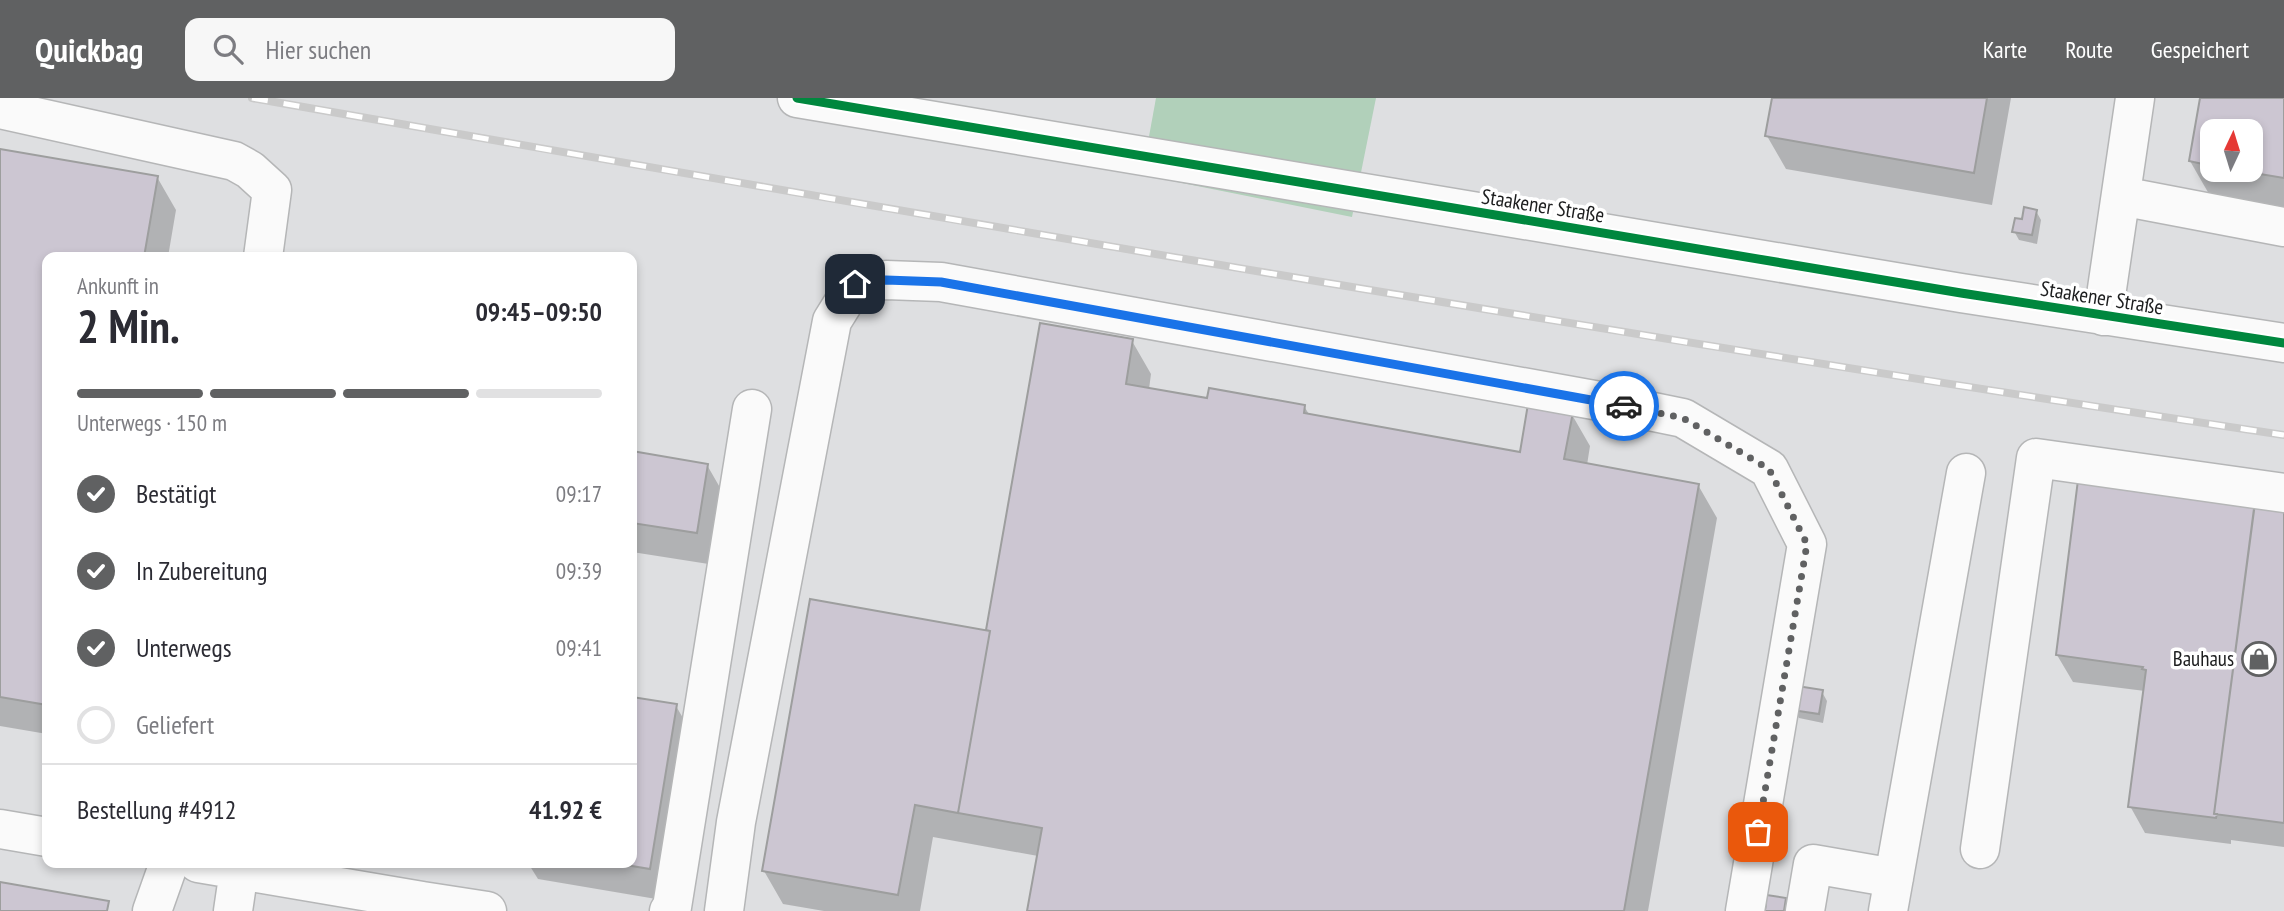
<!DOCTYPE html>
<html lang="de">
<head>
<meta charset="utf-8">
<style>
	:root { --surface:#fff; --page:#f7f7f7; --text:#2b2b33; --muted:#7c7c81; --line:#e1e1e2; --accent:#606162 }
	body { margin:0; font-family:"PT Sans Narrow",sans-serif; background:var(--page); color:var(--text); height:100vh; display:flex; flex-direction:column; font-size:26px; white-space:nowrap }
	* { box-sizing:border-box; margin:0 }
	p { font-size:23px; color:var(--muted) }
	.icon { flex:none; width:38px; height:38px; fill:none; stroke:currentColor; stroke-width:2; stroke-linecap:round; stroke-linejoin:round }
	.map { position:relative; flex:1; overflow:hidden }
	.side { position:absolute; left:42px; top:154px; width:595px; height:616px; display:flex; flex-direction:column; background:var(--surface); border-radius:14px; box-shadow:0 4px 10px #0003 }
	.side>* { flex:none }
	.needle { width:46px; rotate:4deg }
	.controls { position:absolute; left:2200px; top:21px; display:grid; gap:14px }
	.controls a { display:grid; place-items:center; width:63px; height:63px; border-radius:14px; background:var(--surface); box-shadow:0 4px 10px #0003; font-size:35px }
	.pin { position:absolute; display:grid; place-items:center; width:60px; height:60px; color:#fff; margin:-30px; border-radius:14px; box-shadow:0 4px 10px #0006 }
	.courier { position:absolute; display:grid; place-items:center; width:70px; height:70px; margin:-35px; border:5px solid #1a73e8; border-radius:50%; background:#fff; color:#222; box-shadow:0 2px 9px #0007 }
	.overview em { font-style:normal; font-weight:700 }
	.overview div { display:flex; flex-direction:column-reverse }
	.overview { display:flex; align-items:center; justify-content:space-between; height:119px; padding:0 35px }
	h1 { font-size:46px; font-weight:700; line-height:52px }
	.bar { display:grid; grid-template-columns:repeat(4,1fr); gap:10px 7px; align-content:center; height:84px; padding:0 35px }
	.bar i { height:9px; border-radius:5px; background:var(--line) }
	.bar .on { background:var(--accent) }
	.bar p { grid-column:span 4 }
	.line { display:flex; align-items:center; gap:18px; padding:0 35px; border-top:2px solid var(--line) }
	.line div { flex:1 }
	ol { padding:0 35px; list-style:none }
	li { display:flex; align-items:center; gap:21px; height:77px }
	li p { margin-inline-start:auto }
	li .icon { padding:7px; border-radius:50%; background:var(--accent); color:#fff; stroke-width:4 }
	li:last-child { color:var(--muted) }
	li i { width:38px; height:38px; border:4px solid var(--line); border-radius:50% }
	header { display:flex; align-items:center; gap:42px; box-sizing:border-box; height:98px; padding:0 35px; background:var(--accent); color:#fff }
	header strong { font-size:33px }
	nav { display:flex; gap:38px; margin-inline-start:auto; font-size:24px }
	.search { width:490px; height:63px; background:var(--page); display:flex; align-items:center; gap:18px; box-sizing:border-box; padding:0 24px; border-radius:14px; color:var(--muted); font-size:26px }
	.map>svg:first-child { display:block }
	.green { fill:#b1d0ba }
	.shadow { fill:#0003; fill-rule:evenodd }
	.building { fill:#ccc6d2; stroke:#9d9e9e; stroke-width:2 }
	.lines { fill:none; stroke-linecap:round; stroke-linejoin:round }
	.minor-casing { stroke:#b5b6b7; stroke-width:41 }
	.minor { stroke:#fafafa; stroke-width:38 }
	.rail-casing { stroke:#cacaca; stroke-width:8 }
	.rail { stroke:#fff; stroke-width:5; stroke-dasharray:16; stroke-linecap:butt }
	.cycleway-casing { stroke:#fff; stroke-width:13 }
	.cycleway { stroke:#00873e; stroke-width:9 }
	.done { stroke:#606162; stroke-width:7; stroke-dasharray:0 12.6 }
	.route { stroke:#1a73e8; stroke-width:9 }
	.labels { text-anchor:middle; stroke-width:7; stroke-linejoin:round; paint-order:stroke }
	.street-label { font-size:21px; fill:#1c1d1e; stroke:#fff }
	.poi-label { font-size:21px; fill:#1c1d1e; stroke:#fff; text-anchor:end }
</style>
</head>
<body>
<header>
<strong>Quickbag</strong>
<div class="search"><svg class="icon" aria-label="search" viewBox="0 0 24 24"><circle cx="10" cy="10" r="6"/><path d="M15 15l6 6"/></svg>Hier suchen</div>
<nav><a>Karte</a><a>Route</a><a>Gespeichert</a></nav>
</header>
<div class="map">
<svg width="2284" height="813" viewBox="0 0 2284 813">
	<rect width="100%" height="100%" fill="#dedfe1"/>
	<path class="green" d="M 1156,0 L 1376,0 L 1352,119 L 1142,77 Z"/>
	<path class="shadow" d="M 1774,0 L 2011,0 L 1992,107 L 1786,71 L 1767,38 Z
		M 2202,0 L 2284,0 L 2284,109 L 2209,96 L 2190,63 ZM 2212,33 L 2250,33 L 2250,72 L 2212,72 Z
		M 0,53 L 157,79 L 176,112 L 168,159 L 47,159 L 47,636 L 0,628 Z
		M 2036,113 L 2041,122 L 2037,146 L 2019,142 L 2014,133 Z
		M 1041,227 L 1132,243 L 1151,276 L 1149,291 L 1209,302 L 1304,308 L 1310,318 L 1522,356 L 1571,315 L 1590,348 L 1587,367 L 1698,387 L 1717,420 L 1648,813 L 1029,813 L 1038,758 L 933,739 L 920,813 L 824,813 L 783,806 L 764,773 L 987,534 Z
		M 632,355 L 707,367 L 726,400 L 715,467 L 632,454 Z
		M 2284,409 L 2284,749 L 2231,742 L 2231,746 L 2145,735 L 2130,708 L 2145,593 L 2073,584 L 2057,557 Z
		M 1822,594 L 1827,603 L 1823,625 L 1799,620 L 1794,611 Z
		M 632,601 L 676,608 L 695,641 L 668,803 L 538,781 L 528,765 L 632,765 Z"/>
	<path class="building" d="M 1772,0 L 1987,0 L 1974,75 L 1765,38 Z
		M 2200,0 L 2284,0 L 2284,80 L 2236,72 L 2250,72 L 2250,33 L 2212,33 L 2212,68 L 2189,63 Z
		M 0,51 L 158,78 L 144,159 L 47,159 L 47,607 L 0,599 Z
		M 2024,109 L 2037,112 L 2032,137 L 2012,134 L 2015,120 L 2022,121 Z
		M 1040,225 L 1133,241 L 1126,286 L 1207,300 L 1209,290 L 1305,307 L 1304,315 L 1520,354 L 1528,306 L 1573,314 L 1564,361 L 1699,386 L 1624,813 L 1027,813 L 1042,730 L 958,715 L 990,533 L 986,532 Z
		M 632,353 L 708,366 L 697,435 L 632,425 Z
		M 2078,382 L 2255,405 L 2214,716 L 2217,716 L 2216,720 L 2128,709 L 2146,572 L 2142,571 L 2143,569 L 2056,557 Z
		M 2255,403 L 2284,406 L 2284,725 L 2214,716 Z
		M 810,501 L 990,533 L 958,715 L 915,707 L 898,797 L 762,773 Z
		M 1797,588 L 1823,592 L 1819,616 L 1792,612 Z
		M 632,599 L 677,606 L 650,771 L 614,765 L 632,765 Z
		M 0,784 L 109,803 L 107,813 L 0,813 Z
		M 1760,796 L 1786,800 L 1784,813 L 1757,813 L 1757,811 L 1765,812 L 1766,806 L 1759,804 Z"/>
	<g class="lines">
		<g class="minor-casing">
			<path id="minor" d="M 797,0 L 1961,195 L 2284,245
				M 0,11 L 234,63 L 250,72 L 272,92 L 263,159
				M 2121,98 L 2284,129
				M 2103,218 L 2135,0
				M 0,731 L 47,739
				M 1980,751 L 2036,360 L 2284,395
				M 198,765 L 422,803 L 420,813
				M 422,803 L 487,813
				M 152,813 L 169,765
				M 233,813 L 239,772
				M 669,813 L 672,809 L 752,311
				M 724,813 L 736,724 L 832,223 L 855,186 L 886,182 L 941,184 L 1605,304 L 1683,320 L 1769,371 L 1807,446 L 1745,813
				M 1805,813 L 1813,766 L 1894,780
				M 1888,813 L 1966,375"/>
		</g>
		<use href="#minor" class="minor"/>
		<g class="rail-casing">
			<path id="rail" d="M 252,0 C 929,118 1605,236 2284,337"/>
		</g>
		<use href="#rail" class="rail"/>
		<g class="cycleway-casing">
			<path id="cycleway" d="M 797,0 L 1961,195 L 2284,245"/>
		</g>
		<use href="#cycleway" class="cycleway"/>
	</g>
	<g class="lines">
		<path class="done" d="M 1624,308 L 1683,320 L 1769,371 L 1807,446 L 1758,734"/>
		<path class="route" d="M 855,186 L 886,182 L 941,184 L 1624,308"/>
	</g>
	<defs>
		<g id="shop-ring" transform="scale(1.75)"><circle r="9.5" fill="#fff" stroke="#606162" stroke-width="1.5"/><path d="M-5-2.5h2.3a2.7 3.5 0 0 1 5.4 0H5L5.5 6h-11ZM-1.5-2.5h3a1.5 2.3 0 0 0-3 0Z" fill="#606162"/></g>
	</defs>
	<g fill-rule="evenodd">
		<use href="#shop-ring" x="2259" y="561"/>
	</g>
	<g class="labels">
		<g class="street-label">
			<text transform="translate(1543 108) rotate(9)" y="7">Staakener Straße</text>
			<text transform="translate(2102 200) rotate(9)" y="7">Staakener Straße</text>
		</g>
		<g class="poi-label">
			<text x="2234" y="568">Bauhaus</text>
		</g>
	</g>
</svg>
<div class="controls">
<a><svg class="needle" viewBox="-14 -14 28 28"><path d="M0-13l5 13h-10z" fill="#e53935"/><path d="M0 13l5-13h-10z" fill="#7c7c81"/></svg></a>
</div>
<div class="pin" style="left:1758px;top:734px;background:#ea580c"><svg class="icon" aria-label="bag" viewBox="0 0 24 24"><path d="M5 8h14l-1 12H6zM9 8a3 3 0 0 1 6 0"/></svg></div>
<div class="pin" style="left:855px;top:186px;background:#1f2937"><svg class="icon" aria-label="home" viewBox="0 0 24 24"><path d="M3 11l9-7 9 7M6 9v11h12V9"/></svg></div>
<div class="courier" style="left:1624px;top:308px"><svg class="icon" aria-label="car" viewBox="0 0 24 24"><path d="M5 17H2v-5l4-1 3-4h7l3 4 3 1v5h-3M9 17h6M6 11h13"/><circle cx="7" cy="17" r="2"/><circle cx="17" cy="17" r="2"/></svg></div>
<section class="side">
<div class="overview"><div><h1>2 Min.</h1><p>Ankunft in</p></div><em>09:45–09:50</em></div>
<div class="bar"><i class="on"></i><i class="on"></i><i class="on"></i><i></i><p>Unterwegs · 150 m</p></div>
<ol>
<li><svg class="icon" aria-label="check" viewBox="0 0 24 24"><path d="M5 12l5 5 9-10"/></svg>Bestätigt<p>09:17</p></li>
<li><svg class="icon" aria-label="check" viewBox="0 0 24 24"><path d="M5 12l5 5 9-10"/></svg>In Zubereitung<p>09:39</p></li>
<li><svg class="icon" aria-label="check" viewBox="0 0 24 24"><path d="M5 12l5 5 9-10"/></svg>Unterwegs<p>09:41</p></li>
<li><i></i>Geliefert</li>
</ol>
<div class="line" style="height:91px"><div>Bestellung #4912</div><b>41.92 €</b></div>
</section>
</div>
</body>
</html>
